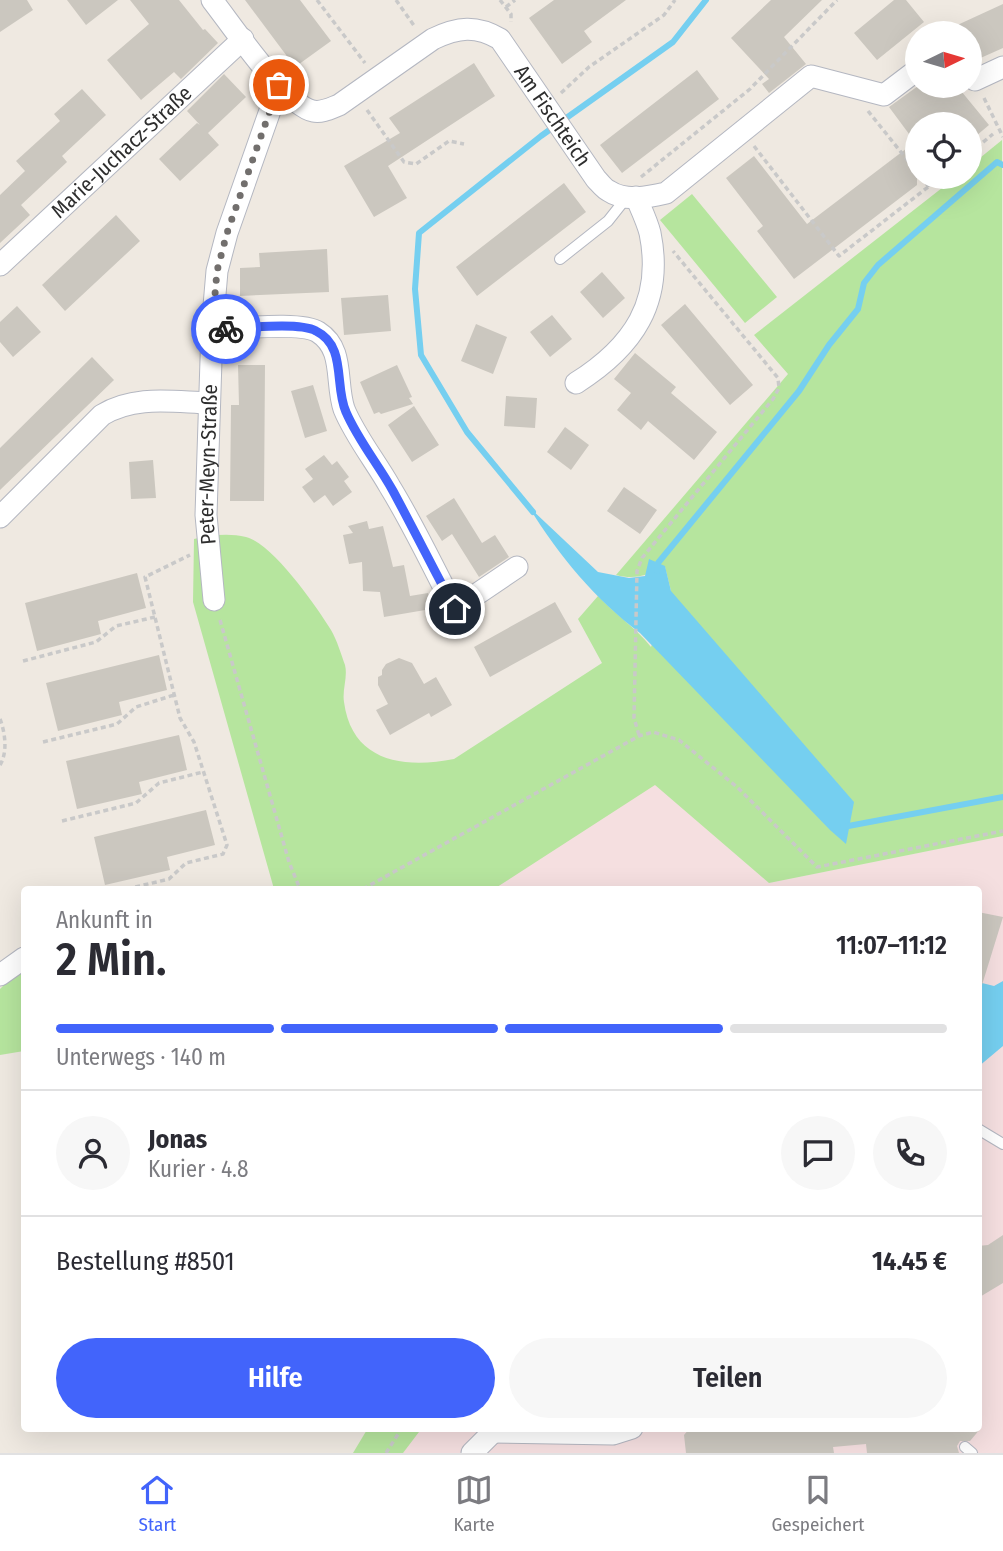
<!DOCTYPE html>
<html lang="de">
<head>
<meta charset="utf-8">
<style>
	:root { --surface:#fff; --page:#f7f7f7; --text:#2b2b33; --muted:#7c7c81; --line:#e1e1e2; --accent:#4264fb }
	body { margin:0; font-family:"Fira Sans Condensed",sans-serif; background:var(--page); color:var(--text); height:100vh; display:flex; flex-direction:column; font-size:26px; white-space:nowrap }
	* { box-sizing:border-box; margin:0 }
	p { font-size:23px; color:var(--muted) }
	.icon { flex:none; width:38px; height:38px; fill:none; stroke:currentColor; stroke-width:2; stroke-linecap:round; stroke-linejoin:round }
	.map { position:relative; flex:1; overflow:hidden }
	.side { position:absolute; left:21px; top:886px; width:961px; height:546px; display:flex; flex-direction:column; background:var(--surface); border-radius:7px; box-shadow:0 7px 28px #0002 }
	.side>* { flex:none }
	.needle { width:46px; rotate:85deg }
	.controls { position:absolute; left:905px; top:21px; display:grid; gap:14px }
	.controls a { display:grid; place-items:center; width:77px; height:77px; border-radius:50%; background:var(--surface); box-shadow:0 7px 28px #0002; font-size:35px }
	.pin { position:absolute; display:grid; place-items:center; width:60px; height:60px; color:#fff; margin:-30px; border:4px solid #fff; border-radius:50%; box-shadow:0 2px 7px #0007 }
	.courier { position:absolute; display:grid; place-items:center; width:70px; height:70px; margin:-35px; border:5px solid #4264fb; border-radius:50%; background:#fff; color:#222; box-shadow:0 2px 9px #0007 }
	.overview em { font-style:normal; font-weight:600 }
	.overview div { display:flex; flex-direction:column-reverse }
	.overview { display:flex; align-items:center; justify-content:space-between; height:119px; padding:0 35px }
	h1 { font-size:46px; font-weight:600; line-height:52px }
	.bar { display:grid; grid-template-columns:repeat(4,1fr); gap:10px 7px; align-content:center; height:84px; padding:0 35px }
	.bar i { height:9px; border-radius:5px; background:var(--line) }
	.bar .selected { background:var(--accent) }
	.bar p { grid-column:span 4 }
	.line { display:flex; align-items:center; gap:18px; padding:0 35px; border-top:2px solid var(--line) }
	.line div { flex:1 }
	.round { display:grid; place-items:center; flex:none; width:74px; height:74px; border-radius:37px; background:var(--page) }
	.cta { display:flex; gap:14px; margin-top:auto; padding:14px 35px }
	.cta a { flex:1; height:80px; border-radius:42px; background:var(--accent); color:#fff; font-size:28px; font-weight:600; line-height:80px; text-align:center }
	.cta a+a { background:var(--page); color:var(--text) }
	.tab-bar { display:flex; justify-content:space-around; align-items:center; height:98px; border-top:2px solid var(--line); background:var(--surface); font-size:19px; color:var(--muted) }
	.tab-bar a { display:grid; justify-items:center; gap:4px }
	.tab-bar .selected { color:var(--accent) }
	.map>svg:first-child { display:block }
	.medical { fill:#f5dfe0 }
	.green { fill:#b6e59e }
	.water { fill:#75cff0 }
	.lines { fill:none; stroke-linecap:round; stroke-linejoin:round }
	.stream { stroke:#75cff0; stroke-width:6 }
	.building { fill:#cbc7bf }
	.lane-casing { stroke:#b4b7c1; stroke-width:12 }
	.street-casing { stroke:#b4b7c1; stroke-width:23 }
	.path { stroke:#c9c9c9; stroke-width:3.5; stroke-dasharray:5 3.5; stroke-linecap:butt }
	.lane { stroke:#fff; stroke-width:10 }
	.street { stroke:#fff; stroke-width:21 }
	.done { stroke:#726f6d; stroke-width:7; stroke-dasharray:0 12.6 }
	.route { stroke:#4264fb; stroke-width:9 }
	.labels { text-anchor:middle; stroke-width:5; stroke-linejoin:round; paint-order:stroke }
	.street-label { font-size:21px; fill:#2e2e2e; stroke:#fff }
</style>
</head>
<body>
<div class="map">
<svg width="1003" height="1453" viewBox="0 0 1003 1453">
	<rect width="100%" height="100%" fill="#efe9e1"/>
	<path class="medical" d="M 655,784 L 769,883 L 1003,836 L 1003,1453 L 403,1453 L 416,1428 L 978,1428 L 978,889 L 434,889 Z"/>
	<path class="green" d="M 1002,140 L 1003,836 L 769,883 L 655,785 L 494,889 L 274,889 L 193,602 L 194,539 C 211,535 229,533 246,537 C 273,544 316,606 331,630 C 337,640 341,654 345,665 C 348,677 342,690 344,702 C 352,762 404,769 454,759 L 602,663 L 578,619 L 598,596 C 615,614 636,628 651,647 L 671,591 L 665,567 C 647,575 636,580 616,575 L 788,374 L 754,335 L 956,177 L 970,177 L 970,166 Z
		M 692,194 L 777,297 L 745,323 L 660,220 Z
		M 24,971 L 24,1051 L 0,1055 L 0,989 L 8,981 Z
		M 368,1428 L 422,1428 L 403,1453 L 353,1453 Z"/>
	<path class="water" d="M 529,507 L 598,572 L 629,578 L 645,576 L 649,559 L 665,566 L 671,591 L 854,802 L 846,844 L 830,830 L 640,633 C 595,599 558,555 529,507 Z
		M 1003,981 L 1003,1046 L 978,1067 L 978,982 L 994,986 Z"/>
	<g class="lines">
		<path class="stream" d="M 533,512 L 467,432 L 421,355 L 415,289 L 419,233 L 541,136 L 673,42 L 706,0
			M 657,571 L 658,563 L 799,391 L 829,345 L 858,309 L 864,283 L 878,265 L 997,162 L 1003,165
			M 843,827 L 1003,797"/>
	</g>
	<path class="building" d="M 0,0 L 27,0 L 33,10 L 0,32 Z
		M 67,0 L 118,0 L 86,25 Z
		M 130,0 L 179,0 L 203,30 L 205,29 L 218,43 L 181,79 L 174,72 L 141,100 L 107,60 L 149,24 Z
		M 245,0 L 300,0 L 331,41 L 295,67 Z
		M 554,0 L 626,0 L 584,31 L 592,42 L 562,64 L 529,18 Z
		M 771,0 L 822,0 L 784,37 L 806,64 L 769,93 L 762,84 L 769,79 L 731,38 Z
		M 894,0 L 906,0 L 924,22 L 877,60 L 854,33 Z
		M 1003,4 L 1003,48 L 976,60 L 970,46 L 970,33 L 940,33 Z
		M 474,63 L 495,96 L 388,166 L 407,198 L 374,217 L 344,166 L 400,133 L 389,118 Z
		M 697,70 L 719,99 L 622,173 L 600,145 Z
		M 224,74 L 246,97 L 208,133 L 219,145 L 180,181 L 159,159 L 197,123 L 200,125 L 187,111 Z
		M 918,86 L 957,86 L 989,125 L 970,141 L 970,124 L 917,124 L 917,185 L 794,279 L 757,231 L 763,226 L 726,178 L 754,156 L 807,224 L 915,142 L 889,107 Z
		M 82,89 L 106,115 L 62,156 L 67,162 L 21,205 L 30,215 L 0,243 L 0,195 L 25,171 L 16,161 L 60,121 L 54,114 Z
		M 564,183 L 586,212 L 477,296 L 456,267 Z
		M 116,215 L 140,241 L 65,311 L 42,285 Z
		M 327,249 L 329,292 L 240,296 L 240,268 L 260,267 L 259,253 Z
		M 602,272 L 625,298 L 603,318 L 580,292 Z
		M 388,295 L 391,331 L 344,335 L 341,298 Z
		M 685,304 L 753,385 L 730,405 L 661,325 Z
		M 17,306 L 41,332 L 13,357 L 0,342 L 0,322 Z
		M 552,315 L 572,339 L 550,357 L 530,332 Z
		M 476,324 L 507,337 L 493,374 L 461,361 Z
		M 635,353 L 676,387 L 671,393 L 717,432 L 694,460 L 648,421 L 641,430 L 617,410 L 631,393 L 614,379 Z
		M 92,357 L 114,380 L 0,490 L 0,448 Z
		M 238,365 L 265,365 L 264,501 L 230,501 L 231,405 L 239,405 Z
		M 397,365 L 412,397 L 409,398 L 413,404 L 381,414 L 379,412 L 374,414 L 360,382 Z
		M 313,385 L 327,431 L 305,438 L 291,391 Z
		M 506,396 L 537,398 L 535,428 L 504,426 Z
		M 414,406 L 439,445 L 412,462 L 388,425 Z
		M 565,427 L 589,445 L 571,470 L 547,452 Z
		M 324,455 L 332,465 L 337,461 L 349,477 L 344,481 L 352,492 L 333,506 L 325,495 L 314,503 L 302,487 L 313,479 L 305,469 Z
		M 153,460 L 156,498 L 131,499 L 129,462 Z
		M 624,487 L 657,510 L 640,534 L 607,511 Z
		M 454,498 L 482,543 L 495,535 L 509,557 L 479,577 L 452,534 L 442,541 L 426,516 Z
		M 367,521 L 369,529 L 383,526 L 393,567 L 404,565 L 410,596 L 428,593 L 431,609 L 384,617 L 380,592 L 363,591 L 362,562 L 349,564 L 343,535 L 353,533 L 348,526 Z
		M 137,573 L 146,608 L 98,621 L 101,634 L 37,651 L 25,603 Z
		M 555,602 L 572,632 L 490,677 L 474,647 Z
		M 159,655 L 167,690 L 119,702 L 122,715 L 58,731 L 46,683 Z
		M 399,658 L 412,663 L 424,684 L 436,677 L 452,705 L 431,717 L 429,713 L 390,735 L 376,710 L 388,704 L 378,685 L 378,677 L 382,675 L 382,670 L 386,664 Z
		M 179,735 L 187,770 L 139,782 L 142,794 L 77,809 L 66,761 Z
		M 206,810 L 215,845 L 167,857 L 170,870 L 105,885 L 94,837 Z
		M 978,912 L 1003,917 L 982,985 L 978,984 Z
		M 1003,1235 L 1003,1283 L 978,1298 L 978,1246 L 988,1245 Z
		M 690,1428 L 981,1428 L 970,1441 L 960,1441 L 957,1446 L 959,1453 L 867,1453 L 866,1444 L 833,1447 L 834,1453 L 686,1453 L 684,1435 Z"/>
	<g class="lines">
		<g class="lane-casing">
			<path id="lane" d="M 560,259 L 608,221 L 627,197
				M 978,1129 L 1003,1144
				M 965,1447 L 972,1453"/>
		</g>
		<g class="street-casing">
			<g id="street">
				<path id="s1" d="M 212,0 C 231,24 286,106 313,111 C 322,113 331,108 339,105 L 433,39 C 458,27 476,25 500,39 L 596,179 C 600,183 604,189 609,191 C 625,202 649,197 666,193 L 811,76 L 884,95 L 917,70"/>
				<path d="M 970,73 L 975,80 L 1003,67"/>
				<path id="s2" d="M 0,265 L 243,39"/>
				<path d="M 212,329 C 235,329 301,321 318,332 C 345,349 335,382 344,409 C 355,436 376,462 390,487 C 414,526 434,569 455,609 L 517,567"/>
				<path d="M 576,383 C 633,347 664,302 650,233 C 647,221 641,209 636,197"/>
				<path d="M 0,517 L 102,415 C 135,395 172,402 209,403"/>
				<path id="s3" d="M 214,600 L 206,515 L 212,329 L 217,271 L 227,233 L 279,85"/>
				<path d="M 0,975 L 24,958"/>
				<path d="M 491,1432 L 613,1434 L 632,1428"/>
				<path d="M 472,1453 L 497,1428"/>
			</g>
		</g>
		<path class="path" d="M 317,0 L 365,63
			M 396,0 L 415,27
			M 500,0 L 511,14 L 511,22
			M 506,7 L 515,0
			M 561,93 L 589,67 L 664,15 L 675,0
			M 984,98 L 1003,137
			M 367,110 L 404,162 L 416,164 L 449,141 L 464,144
			M 868,111 L 917,172
			M 754,146 L 839,256 L 941,177
			M 970,153 L 993,134
			M 641,177 L 750,89 L 837,0
			M 921,177 L 929,187
			M 220,620 L 289,862 L 300,889
			M 23,661 L 96,642 L 116,626 L 155,617
			M 0,719 C 5,732 8,752 0,765
			M 639,735 L 634,718 L 637,571 L 642,558 L 773,399 L 779,388 L 778,378 L 673,251
			M 43,742 L 117,724 L 136,707 L 174,695
			M 62,821 L 136,803 L 159,783 L 203,772
			M 127,889 L 169,879 L 186,863 L 223,854 L 227,845 L 194,742 L 180,718 L 145,577 L 190,555
			M 363,889 L 639,736 L 653,732 L 679,740 L 737,787 L 817,867 L 1003,831
			M 386,1453 L 402,1428"/>
		<use href="#lane" class="lane"/>
		<use href="#street" class="street"/>
	</g>
	<g class="lines">
		<path class="done" d="M 226,329 L 212,329 L 217,271 L 227,233 L 279,85"/>
		<path class="route" d="M 226,329 C 247,328 299,322 316,331 C 347,346 334,386 346,412 C 358,440 378,464 393,491 C 414,530 434,570 455,609"/>
	</g>
	<g class="labels">
		<g class="street-label">
			<text dy="7" stroke="none"><textPath href="#s1" startOffset="457">Am Fischteich</textPath></text>
			<text dy="7" stroke="none"><textPath href="#s2" startOffset="166">Marie-Juchacz-Straße</textPath></text>
			<text dy="7" stroke="none"><textPath href="#s3" startOffset="136">Peter-Meyn-Straße</textPath></text>
		</g>
	</g>
</svg>
<div class="controls">
<a><svg class="needle" viewBox="-14 -14 28 28"><path d="M0-13l5 13h-10z" fill="#e53935"/><path d="M0 13l5-13h-10z" fill="#7c7c81"/></svg></a>
<a><svg class="icon" aria-label="locate" viewBox="0 0 24 24"><circle cx="12" cy="12" r="6"/><path d="M12 2v4M12 18v4M2 12h4M18 12h4"/></svg></a>
</div>
<div class="pin" style="left:279px;top:85px;background:#ea580c"><svg class="icon" aria-label="bag" viewBox="0 0 24 24"><path d="M5 8h14l-1 12H6zM9 8a3 3 0 0 1 6 0"/></svg></div>
<div class="pin" style="left:455px;top:609px;background:#1f2937"><svg class="icon" aria-label="home" viewBox="0 0 24 24"><path d="M3 11l9-7 9 7M6 9v11h12V9"/></svg></div>
<div class="courier" style="left:226px;top:329px"><svg class="icon" aria-label="bike" viewBox="0 0 24 24"><circle cx="6" cy="16" r="4"/><circle cx="18" cy="16" r="4"/><path d="M6 16l4-8h5l3 8M10 8l3 8H6M13 5h3"/></svg></div>
<section class="side">
<div class="overview"><div><h1>2 Min.</h1><p>Ankunft in</p></div><em>11:07–11:12</em></div>
<div class="bar"><i class="selected"></i><i class="selected"></i><i class="selected"></i><i></i><p>Unterwegs · 140 m</p></div>
<div class="line" style="height:126px"><a class="round"><svg class="icon" aria-label="person" viewBox="0 0 24 24"><circle cx="12" cy="8" r="4"/><path d="M4 21q1-7 8-7t8 7"/></svg></a><div><b>Jonas</b><p>Kurier · 4.8</p></div><a class="round"><svg class="icon" aria-label="chat" viewBox="0 0 24 24"><path d="M4 5h16v11H9l-5 4z"/></svg></a><a class="round"><svg class="icon" aria-label="phone" viewBox="0 0 24 24"><path d="M5 4h4l2 5-3 2q2 4 5 5l2-3 5 2v4C11 20 4 13 5 4z"/></svg></a></div>
<div class="line" style="height:91px"><div>Bestellung #8501</div><b>14.45 €</b></div>
<div class="cta"><a>Hilfe</a><a>Teilen</a></div>
</section>
</div>
<nav class="tab-bar">
<a class="selected"><svg class="icon" aria-label="home" viewBox="0 0 24 24"><path d="M3 11l9-7 9 7M6 9v11h12V9"/></svg>Start</a>
<a><svg class="icon" aria-label="map" viewBox="0 0 24 24"><path d="M3 6l6-2 6 2 6-2v14l-6 2-6-2-6 2zM9 4v14M15 6v14"/></svg>Karte</a>
<a><svg class="icon" aria-label="saved" viewBox="0 0 24 24"><path d="M7 4h10v16l-5-4-5 4z"/></svg>Gespeichert</a>
</nav>
</body>
</html>
